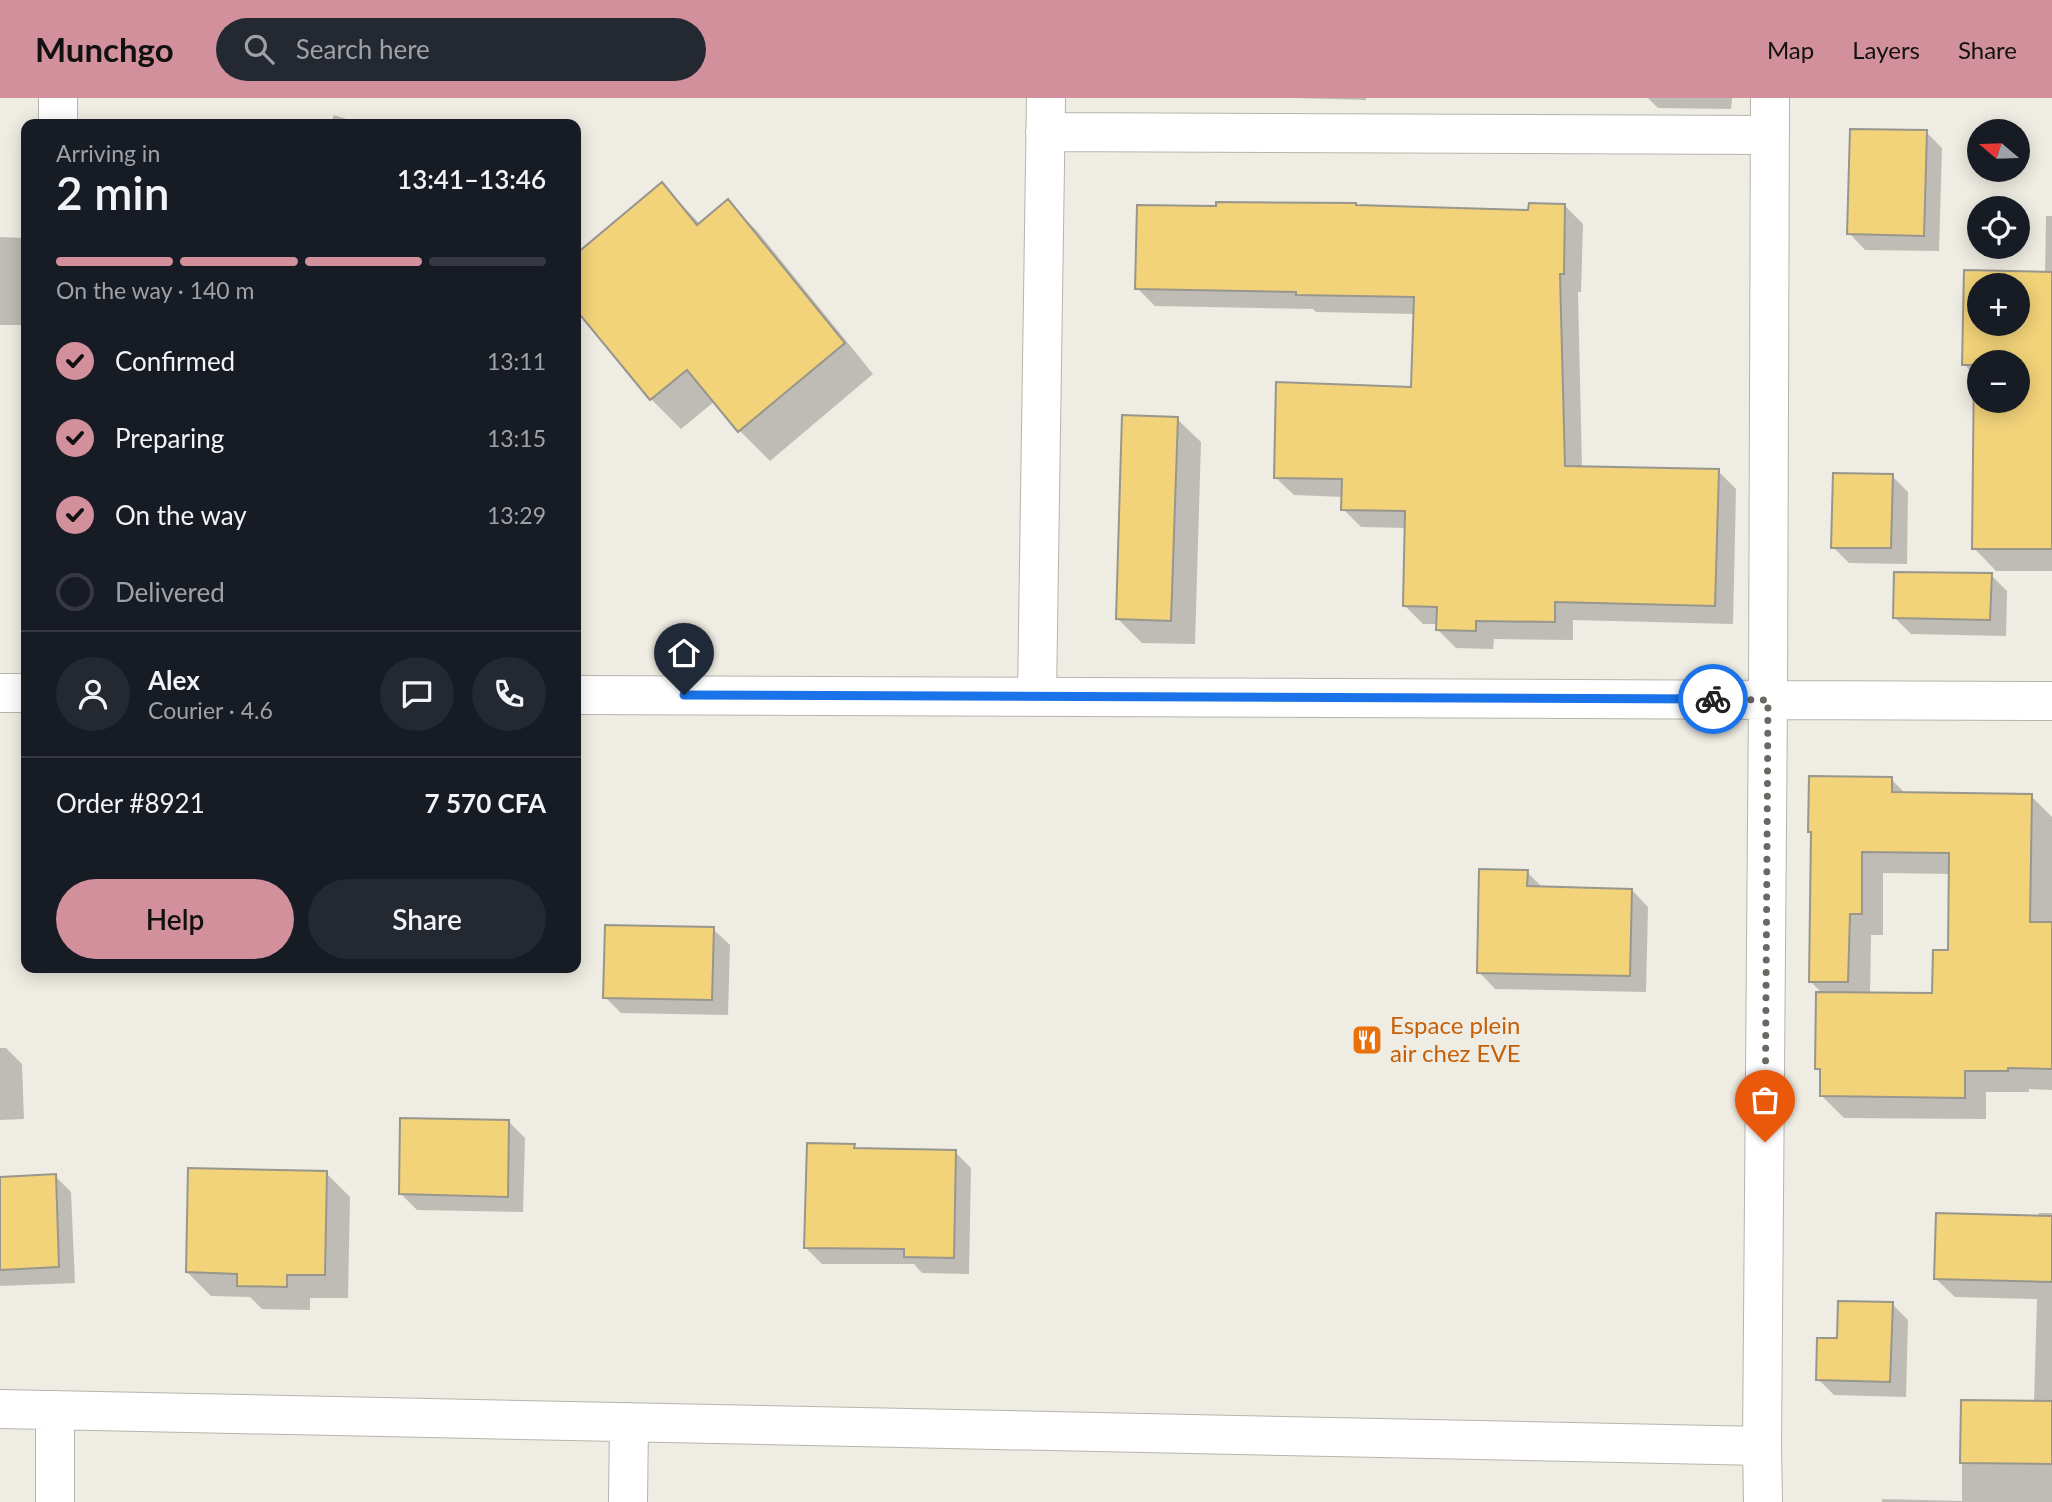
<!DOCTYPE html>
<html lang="en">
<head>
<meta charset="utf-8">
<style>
	:root { --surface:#171b24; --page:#242831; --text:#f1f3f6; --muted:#9ea1a6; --line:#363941; --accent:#d28f9c }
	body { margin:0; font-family:Lato,sans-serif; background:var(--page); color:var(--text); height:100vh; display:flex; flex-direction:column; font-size:26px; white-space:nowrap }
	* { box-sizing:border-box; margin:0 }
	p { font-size:23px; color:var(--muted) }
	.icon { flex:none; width:38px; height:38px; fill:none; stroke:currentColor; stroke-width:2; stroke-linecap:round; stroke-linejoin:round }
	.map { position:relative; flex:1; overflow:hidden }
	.side { position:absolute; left:21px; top:21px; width:560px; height:854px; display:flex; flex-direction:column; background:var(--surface); border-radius:14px; box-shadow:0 4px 18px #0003 }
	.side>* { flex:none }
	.needle { width:46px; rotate:289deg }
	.tools { position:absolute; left:1967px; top:21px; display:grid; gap:14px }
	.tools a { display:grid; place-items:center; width:63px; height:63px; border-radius:50%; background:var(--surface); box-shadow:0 4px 18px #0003; font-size:35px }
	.pin { position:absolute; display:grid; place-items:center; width:60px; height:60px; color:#fff; margin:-72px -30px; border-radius:50% 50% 50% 0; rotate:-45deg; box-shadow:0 0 7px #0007 }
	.pin .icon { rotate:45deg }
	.courier { position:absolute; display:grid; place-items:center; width:70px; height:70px; margin:-35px; border:5px solid #1a73e8; border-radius:50%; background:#fff; color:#222; box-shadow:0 2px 9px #0007 }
	.summary em { font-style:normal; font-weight:600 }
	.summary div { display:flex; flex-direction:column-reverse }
	.summary { display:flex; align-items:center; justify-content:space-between; height:119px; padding:0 35px }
	h1 { font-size:46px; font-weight:600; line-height:52px }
	.bar { display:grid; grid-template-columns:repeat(4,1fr); gap:10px 7px; align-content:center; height:84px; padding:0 35px }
	.bar i { height:9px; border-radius:5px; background:var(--line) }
	.bar .selected { background:var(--accent) }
	.bar p { grid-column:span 4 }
	.line { display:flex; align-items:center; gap:18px; padding:0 35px; border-top:2px solid var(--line) }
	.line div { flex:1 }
	.round { display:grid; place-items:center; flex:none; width:74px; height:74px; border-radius:37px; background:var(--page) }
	ol { padding:0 35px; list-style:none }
	li { display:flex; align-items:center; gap:21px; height:77px }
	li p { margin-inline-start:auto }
	li .icon { padding:7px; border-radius:50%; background:var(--accent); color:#111; stroke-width:4 }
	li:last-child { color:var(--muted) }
	li i { width:38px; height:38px; border:4px solid var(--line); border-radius:50% }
	.button { display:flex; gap:14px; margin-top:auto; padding:14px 35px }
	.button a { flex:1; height:80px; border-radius:42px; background:var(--accent); color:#111; font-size:28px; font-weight:600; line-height:80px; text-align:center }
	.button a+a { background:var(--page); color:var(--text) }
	header { display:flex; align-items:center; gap:42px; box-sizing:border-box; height:98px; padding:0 35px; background:var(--accent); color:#111 }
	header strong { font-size:33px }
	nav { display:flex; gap:38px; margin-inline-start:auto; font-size:24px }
	.search { width:490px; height:63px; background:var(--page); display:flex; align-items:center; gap:18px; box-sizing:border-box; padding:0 24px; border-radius:38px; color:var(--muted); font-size:26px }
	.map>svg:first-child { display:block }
	.shadow { fill:#0003; fill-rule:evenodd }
	.building { fill:#f2d379; stroke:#98968d; stroke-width:2; fill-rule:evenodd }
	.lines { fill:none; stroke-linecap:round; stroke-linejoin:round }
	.minor-casing { stroke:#b7b4ab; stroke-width:40 }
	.minor { stroke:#fff; stroke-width:38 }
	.done { stroke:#6a6863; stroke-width:7; stroke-dasharray:0 12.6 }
	.route { stroke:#1a73e8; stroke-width:9 }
	.labels { text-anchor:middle; stroke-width:5; stroke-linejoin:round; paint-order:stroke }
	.food-label { font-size:24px; fill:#c56008; stroke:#efece3; text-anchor:start }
</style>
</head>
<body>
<header>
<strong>Munchgo</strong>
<div class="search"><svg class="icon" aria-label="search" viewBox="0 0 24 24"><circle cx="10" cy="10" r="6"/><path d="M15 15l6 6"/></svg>Search here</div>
<nav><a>Map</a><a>Layers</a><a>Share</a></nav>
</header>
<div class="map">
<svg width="2052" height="1404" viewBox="0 0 2052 1404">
	<rect width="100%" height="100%" fill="#efece3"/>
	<path class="shadow" d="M 1294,0 L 1366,0 L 1366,2 Z
		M 1648,0 L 1732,0 L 1731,11 L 1658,10 Z
		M 334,17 L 362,26 L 330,26 Z
		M 1926,34 L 1942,50 L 1939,153 L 1865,152 L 1849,135 Z
		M 662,86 L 700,126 L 728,104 L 758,134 L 873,276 L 770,363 L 739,332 L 715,303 L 681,331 L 651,301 L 576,209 L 576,158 Z
		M 1564,107 L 1583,126 L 1581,194 L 1578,194 L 1582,370 L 1718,373 L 1736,391 L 1733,526 L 1573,522 L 1573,542 L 1494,541 L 1493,551 L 1456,550 L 1438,532 L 1438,526 L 1423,526 L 1404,507 L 1407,430 L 1361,429 L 1343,411 L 1343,399 L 1294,397 L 1275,379 L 1413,290 L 1415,216 L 1316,214 L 1313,211 L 1155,208 L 1137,190 Z
		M 2046,118 L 2052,118 L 2052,473 L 1996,473 L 1974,450 L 1975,278 L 1964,266 L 1966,174 L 2045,176 ZM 1979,187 L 2018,187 L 2018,226 L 1979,226 ZM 1979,264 L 2018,264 L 2018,303 L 1979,303 Z
		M 0,139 L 26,140 L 26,194 L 25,194 L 24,227 L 0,227 Z
		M 1177,321 L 1201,344 L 1195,546 L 1142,545 L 1118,521 Z
		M 1892,378 L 1908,394 L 1907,466 L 1849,465 L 1833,449 Z
		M 1991,477 L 2007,493 L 2006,538 L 1911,536 L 1895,520 Z
		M 1891,681 L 1906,696 L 2031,698 L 2052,719 L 2052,992 L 2029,991 L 2029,994 L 1986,994 L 1986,1021 L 1844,1020 L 1822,998 L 1822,975 L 1817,971 L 1823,896 L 1811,884 L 1812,736 L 1810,733 ZM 1883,775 L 1951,776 L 1949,853 L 1933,897 L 1870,897 L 1871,837 L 1883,837 Z
		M 1527,774 L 1543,790 L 1632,792 L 1648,809 L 1646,894 L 1495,891 L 1479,874 Z
		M 713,831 L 730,847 L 728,917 L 621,915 L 605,899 Z
		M 0,950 L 6,950 L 22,966 L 24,1021 L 0,1022 Z
		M 509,1024 L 525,1040 L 523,1114 L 417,1112 L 400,1095 Z
		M 854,1048 L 858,1052 L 955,1054 L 971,1070 L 969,1176 L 922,1175 L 914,1166 L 822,1166 L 806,1150 Z
		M 326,1075 L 350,1099 L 348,1200 L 310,1200 L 310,1212 L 262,1211 L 250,1199 L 211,1198 L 187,1174 Z
		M 55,1078 L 71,1094 L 75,1185 L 0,1188 L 0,1080 Z
		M 2039,1115 L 2052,1115 L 2052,1404 L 1882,1404 L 1882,1401 L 1962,1403 L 1962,1304 L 2034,1304 L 2037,1201 L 1955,1199 L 1936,1181 L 2038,1119 Z
		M 1892,1206 L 1908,1222 L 1906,1299 L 1834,1297 L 1818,1281 L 1839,1242 Z"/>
	<path class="building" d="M 1850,31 L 1927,32 L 1924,138 L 1847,136 Z
		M 662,84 L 697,127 L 728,101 L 845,245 L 738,334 L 687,272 L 650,302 L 576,212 L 576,156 Z
		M 1216,104 L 1356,105 L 1356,107 L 1528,112 L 1529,105 L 1565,106 L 1564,176 L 1560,176 L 1565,368 L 1719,371 L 1715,508 L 1555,504 L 1555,524 L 1476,523 L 1476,533 L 1436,532 L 1437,509 L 1403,508 L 1405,413 L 1341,412 L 1342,381 L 1274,380 L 1276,284 L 1411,289 L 1414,199 L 1296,197 L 1296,194 L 1135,191 L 1137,107 L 1216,108 Z
		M 1964,172 L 2052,174 L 2052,451 L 1972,451 L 1974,267 L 1962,267 ZM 1979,187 L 2018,187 L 2018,226 L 1979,226 ZM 1979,264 L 2018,264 L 2018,303 L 1979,303 Z
		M 1122,317 L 1178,319 L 1171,523 L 1116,521 Z
		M 1833,375 L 1893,376 L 1891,450 L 1831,450 Z
		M 1894,474 L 1992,475 L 1990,522 L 1893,520 Z
		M 1809,678 L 1892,679 L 1892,694 L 2032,696 L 2030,824 L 2052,824 L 2052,971 L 2008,970 L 2008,973 L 1965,973 L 1965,1000 L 1820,998 L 1820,971 L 1815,971 L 1816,894 L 1932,895 L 1933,852 L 1948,852 L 1949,755 L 1862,754 L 1862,816 L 1850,816 L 1848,884 L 1809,884 L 1811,734 L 1808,734 Z
		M 1479,771 L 1528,772 L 1527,788 L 1632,791 L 1630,878 L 1477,875 Z
		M 605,827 L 714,829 L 712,902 L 603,900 Z
		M 400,1020 L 509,1022 L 508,1099 L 399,1096 Z
		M 807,1045 L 855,1046 L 854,1050 L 956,1052 L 954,1160 L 904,1159 L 904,1151 L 804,1150 Z
		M 188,1070 L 327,1073 L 325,1177 L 287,1177 L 287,1189 L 237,1188 L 237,1176 L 186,1174 Z
		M 56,1076 L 59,1169 L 0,1172 L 0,1079 Z
		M 1936,1115 L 2052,1118 L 2052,1184 L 1934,1181 Z
		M 1838,1203 L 1893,1204 L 1890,1284 L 1816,1282 L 1817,1240 L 1837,1240 Z
		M 1961,1302 L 2052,1303 L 2052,1366 L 1960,1365 Z"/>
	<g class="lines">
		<g class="minor-casing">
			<path id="minor" d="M 58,26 L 58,0
				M 1045,34 L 1770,37
				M 0,595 L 26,595
				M 576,597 L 2052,603
				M 1037,598 L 1046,0
				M 0,1311 L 1762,1348
				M 55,1312 L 55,1404
				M 628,1404 L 629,1324
				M 1763,1404 L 1762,1348 L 1768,602 L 1770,0"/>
		</g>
		<use href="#minor" class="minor"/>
	</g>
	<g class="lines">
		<path class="done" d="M 1713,601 L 1768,602 L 1765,1044"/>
		<path class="route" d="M 684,597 L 1713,601"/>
	</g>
	<defs>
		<g id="restaurant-square" transform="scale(1.575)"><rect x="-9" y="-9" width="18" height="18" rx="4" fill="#e8710a" stroke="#efece3"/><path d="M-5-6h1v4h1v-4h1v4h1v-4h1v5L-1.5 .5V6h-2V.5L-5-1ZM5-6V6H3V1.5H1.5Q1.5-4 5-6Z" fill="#fff"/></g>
	</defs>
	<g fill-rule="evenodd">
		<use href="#restaurant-square" x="1367" y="942"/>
	</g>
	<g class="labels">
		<g class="food-label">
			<text x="1390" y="936">Espace plein<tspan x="1390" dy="28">air chez EVE</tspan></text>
		</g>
	</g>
</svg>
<div class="tools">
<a><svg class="needle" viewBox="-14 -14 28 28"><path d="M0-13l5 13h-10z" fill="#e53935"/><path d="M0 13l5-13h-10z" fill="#9ea1a6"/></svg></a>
<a><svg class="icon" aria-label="locate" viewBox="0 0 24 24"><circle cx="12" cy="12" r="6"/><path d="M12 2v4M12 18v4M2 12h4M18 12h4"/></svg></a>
<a>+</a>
<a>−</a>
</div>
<div class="pin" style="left:1765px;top:1044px;background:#ea580c"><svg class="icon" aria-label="bag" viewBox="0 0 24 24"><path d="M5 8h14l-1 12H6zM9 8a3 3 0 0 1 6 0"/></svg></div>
<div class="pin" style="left:684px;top:597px;background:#1f2937"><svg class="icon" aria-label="home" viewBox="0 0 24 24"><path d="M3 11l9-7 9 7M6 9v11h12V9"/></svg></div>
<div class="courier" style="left:1713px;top:601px"><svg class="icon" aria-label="bike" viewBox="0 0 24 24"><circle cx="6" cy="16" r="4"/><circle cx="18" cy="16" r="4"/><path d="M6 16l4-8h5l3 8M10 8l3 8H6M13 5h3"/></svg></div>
<section class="side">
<div class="summary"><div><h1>2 min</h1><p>Arriving in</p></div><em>13:41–13:46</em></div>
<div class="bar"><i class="selected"></i><i class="selected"></i><i class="selected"></i><i></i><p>On the way · 140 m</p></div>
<ol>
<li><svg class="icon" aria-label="check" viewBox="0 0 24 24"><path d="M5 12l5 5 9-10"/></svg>Confirmed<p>13:11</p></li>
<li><svg class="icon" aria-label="check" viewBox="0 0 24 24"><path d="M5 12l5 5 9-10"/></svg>Preparing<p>13:15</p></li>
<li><svg class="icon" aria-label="check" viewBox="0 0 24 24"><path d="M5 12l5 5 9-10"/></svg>On the way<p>13:29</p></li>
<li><i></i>Delivered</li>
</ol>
<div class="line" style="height:126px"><a class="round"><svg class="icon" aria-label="person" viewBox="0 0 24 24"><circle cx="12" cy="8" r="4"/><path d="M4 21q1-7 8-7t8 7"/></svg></a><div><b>Alex</b><p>Courier · 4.6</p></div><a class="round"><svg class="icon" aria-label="chat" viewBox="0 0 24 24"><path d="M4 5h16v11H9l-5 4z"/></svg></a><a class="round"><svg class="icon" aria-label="phone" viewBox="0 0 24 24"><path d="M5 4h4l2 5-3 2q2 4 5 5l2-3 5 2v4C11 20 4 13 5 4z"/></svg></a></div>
<div class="line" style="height:91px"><div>Order #8921</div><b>7 570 CFA</b></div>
<div class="button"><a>Help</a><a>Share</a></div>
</section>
</div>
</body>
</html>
